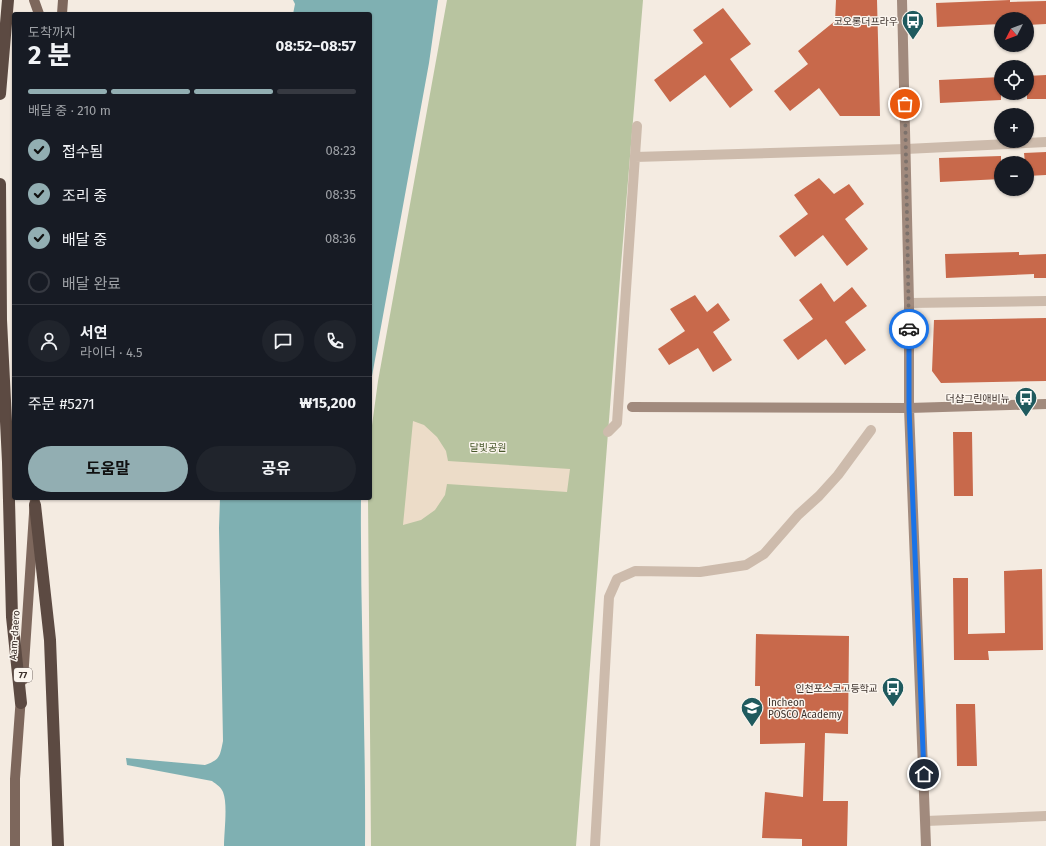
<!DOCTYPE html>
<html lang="ko">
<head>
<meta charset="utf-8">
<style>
	:root { --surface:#171b24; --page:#20242c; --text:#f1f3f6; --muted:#9ea1a6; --line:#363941; --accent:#92aeb2 }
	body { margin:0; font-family:"Fira Sans","Noto Sans KR",sans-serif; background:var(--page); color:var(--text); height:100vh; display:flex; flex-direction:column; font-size:15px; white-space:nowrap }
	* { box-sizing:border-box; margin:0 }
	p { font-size:13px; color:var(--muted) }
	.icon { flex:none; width:22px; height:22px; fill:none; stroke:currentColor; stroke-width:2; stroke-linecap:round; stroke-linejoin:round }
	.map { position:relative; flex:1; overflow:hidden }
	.panel { position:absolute; left:12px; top:12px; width:360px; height:488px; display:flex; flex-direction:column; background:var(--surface); border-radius:4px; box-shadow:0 1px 3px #0004 }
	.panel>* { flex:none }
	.needle { width:26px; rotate:228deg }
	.tools { position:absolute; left:994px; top:12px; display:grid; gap:8px }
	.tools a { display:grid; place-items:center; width:40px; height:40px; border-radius:50%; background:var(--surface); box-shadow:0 1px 3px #0004; font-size:20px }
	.pin { position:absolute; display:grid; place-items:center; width:34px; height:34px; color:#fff; margin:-17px; border:2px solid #fff; border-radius:50%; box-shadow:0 1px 4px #0007 }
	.courier { position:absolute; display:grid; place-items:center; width:40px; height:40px; margin:-20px; border:3px solid #1a73e8; border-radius:50%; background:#fff; color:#222; box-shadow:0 1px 5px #0007 }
	.overview em { font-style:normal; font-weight:700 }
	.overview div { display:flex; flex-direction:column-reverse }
	.overview { display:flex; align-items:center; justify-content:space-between; height:68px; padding:0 16px }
	h1 { font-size:26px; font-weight:700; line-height:30px }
	.bar { display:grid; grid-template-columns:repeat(4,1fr); gap:6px 4px; align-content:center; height:48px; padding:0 16px }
	.bar i { height:5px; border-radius:3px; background:var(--line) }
	.bar .selected { background:var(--accent) }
	.bar p { grid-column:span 4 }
	.line { display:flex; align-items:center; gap:10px; padding:0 16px; border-top:1px solid var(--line) }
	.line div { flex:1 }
	.round { display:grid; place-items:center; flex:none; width:42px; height:42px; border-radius:21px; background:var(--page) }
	ol { padding:0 16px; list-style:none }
	li { display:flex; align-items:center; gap:12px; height:44px }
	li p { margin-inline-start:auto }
	li .icon { padding:4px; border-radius:50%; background:var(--accent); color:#111; stroke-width:4 }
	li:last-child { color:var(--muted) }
	li i { width:22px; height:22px; border:2px solid var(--line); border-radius:50% }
	.primary-button { display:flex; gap:8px; margin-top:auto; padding:8px 16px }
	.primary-button a { flex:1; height:46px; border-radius:24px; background:var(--accent); color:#111; font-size:16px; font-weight:700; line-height:46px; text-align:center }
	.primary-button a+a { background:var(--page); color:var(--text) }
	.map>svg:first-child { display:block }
	.green { fill:#b8c4a0 }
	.plaza { fill:#ecdcc8 }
	.water { fill:#7fb0b2 }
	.building { fill:#c8694b }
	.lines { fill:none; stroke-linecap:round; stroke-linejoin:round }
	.street { stroke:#cdbbac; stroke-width:10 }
	.secondary { stroke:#a18a7d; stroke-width:10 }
	.primary { stroke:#7d675c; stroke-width:10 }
	.highway { stroke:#5c4a42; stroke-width:12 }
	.done { stroke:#7c716b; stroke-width:4; stroke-dasharray:0 7.2 }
	.route { stroke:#1a73e8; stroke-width:5 }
	.labels { text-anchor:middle; stroke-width:3; stroke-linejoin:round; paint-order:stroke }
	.shield { fill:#fbf5ee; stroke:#756b66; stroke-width:1 }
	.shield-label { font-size:9px; font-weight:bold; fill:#3b302b }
	.poi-label { font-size:10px; fill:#3b302b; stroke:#fbf5ee; text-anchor:end }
	.park-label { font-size:10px; fill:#4a5a2e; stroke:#fbf5ee }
	.street-label { font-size:10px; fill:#3b302b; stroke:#fbf5ee }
</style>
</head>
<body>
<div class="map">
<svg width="1046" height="846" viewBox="0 0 1046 846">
	<rect width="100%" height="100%" fill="#f4ebe1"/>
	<path class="green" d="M 447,0 L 643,0 L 621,265 L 576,846 L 371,846 L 368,498 L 370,498 L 370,440 L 378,381 Z"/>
	<path class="plaza" d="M 413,421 L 424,425 L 437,437 L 446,451 L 448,461 L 570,469 L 567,492 L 447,484 L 445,495 L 435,510 L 421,520 L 403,525 Z"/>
	<path class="water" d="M 293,0 L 438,0 L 429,63 L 370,387 L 370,14 L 293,14 L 295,4 Z
		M 220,498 L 361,498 C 360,614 366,730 365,846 L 224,846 C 224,832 228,804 223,792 C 221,787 216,784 212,781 L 127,765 L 126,758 L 205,765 C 220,760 220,756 223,741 L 219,528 Z"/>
	<path class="building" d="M 836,0 L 877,0 L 880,116 L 840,116 L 819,88 L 790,111 L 774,91 L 808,64 L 798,51 L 835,21 Z
		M 1010,0 L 1010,2 L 1046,1 L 1046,24 L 1027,25 L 1027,19 L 1001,19 L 1001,24 L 937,27 L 936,3 Z
		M 723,8 L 751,44 L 730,59 L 753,90 L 730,108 L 705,75 L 670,102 L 654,80 L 703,43 L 693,30 Z
		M 1046,75 L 1046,99 L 1027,99 L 1027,76 Z
		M 1001,77 L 1001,100 L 940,103 L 939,80 Z
		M 1046,152 L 1046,175 L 1027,176 L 1027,163 L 1025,163 L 1024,153 Z
		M 1001,156 L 1001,179 L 940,182 L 939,158 Z
		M 819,178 L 834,194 L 849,184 L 864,204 L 845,219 L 868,249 L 847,266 L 823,235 L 795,257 L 779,236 L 808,214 L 794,195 Z
		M 1019,252 L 1019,255 L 1046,254 L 1046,278 L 1034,278 L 1034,274 L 946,278 L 945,254 Z
		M 821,283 L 834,302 L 852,287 L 867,306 L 845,322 L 866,350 L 845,365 L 826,339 L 798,360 L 783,340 L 813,319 L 799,300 Z
		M 695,295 L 707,312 L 718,303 L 730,320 L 713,332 L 732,360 L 713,372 L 698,348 L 669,365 L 658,349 L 685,331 L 670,309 Z
		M 1046,318 L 1046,381 L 941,383 L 932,371 L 934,320 Z
		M 953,432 L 972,432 L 973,496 L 954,496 Z
		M 1042,569 L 1043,650 L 988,651 L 989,660 L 954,660 L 953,578 L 968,578 L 968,634 L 1005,633 L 1004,571 Z
		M 756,634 L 849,636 L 848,734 L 825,733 L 823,801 L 848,801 L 847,846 L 802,846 L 802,839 L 762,838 L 765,792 L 803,797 L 805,743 L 760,744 L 760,686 L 755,686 Z
		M 956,704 L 975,704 L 977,766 L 957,766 Z"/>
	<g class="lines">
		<path class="street" d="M 635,157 L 906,149 L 1046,142
			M 909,303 L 1046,301
			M 608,432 L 617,423 L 637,126
			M 926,821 L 1046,816
			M 595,846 L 609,597 L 617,579 L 635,571 L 700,572 L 746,565 L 764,554 L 798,515 L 819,496 L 838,475 L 871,430"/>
		<path class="secondary" d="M 902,0 L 909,303 L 909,408 L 926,846
			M 632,407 L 909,408 L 1046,404"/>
		<path class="primary" d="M 34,0 L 39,14
			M 62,14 L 63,0
			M 23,680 L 35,498
			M 15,846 L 15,779 L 21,696"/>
		<path class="highway" d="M 0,94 L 8,0
			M 0,184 L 1,320 L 8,462 L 12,617 L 21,703
			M 35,505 L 50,640 L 58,846"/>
	</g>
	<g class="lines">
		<path class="done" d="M 905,104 L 909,329"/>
		<path class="route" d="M 909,329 L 909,408 L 924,774"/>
	</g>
	<defs>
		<g id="bus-pin" transform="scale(1.15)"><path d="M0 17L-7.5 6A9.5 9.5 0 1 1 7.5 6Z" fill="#1f5a5e" stroke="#fbf5ee"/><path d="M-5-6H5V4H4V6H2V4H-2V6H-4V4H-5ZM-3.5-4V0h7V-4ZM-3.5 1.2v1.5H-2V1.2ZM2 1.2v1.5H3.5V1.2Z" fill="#fff"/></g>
		<g id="school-pin" transform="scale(1.15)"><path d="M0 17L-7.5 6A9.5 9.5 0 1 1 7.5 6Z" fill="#1f5a5e" stroke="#fbf5ee"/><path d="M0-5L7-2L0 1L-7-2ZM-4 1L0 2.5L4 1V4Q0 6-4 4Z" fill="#fff"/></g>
	</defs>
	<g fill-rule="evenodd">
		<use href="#bus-pin" x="913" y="21"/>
		<use href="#bus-pin" x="1026" y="398"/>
		<use href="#bus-pin" x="893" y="688"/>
		<use href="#school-pin" x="752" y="708"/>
	</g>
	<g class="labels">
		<rect class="shield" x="14" y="668" width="18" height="14" rx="3"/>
		<g class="shield-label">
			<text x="23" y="678">77</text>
		</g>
		<g class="poi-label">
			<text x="898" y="25">코오롱더프라우</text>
			<text x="1010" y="402">더샵그린애비뉴</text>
			<text x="878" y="692">인천포스코고등학교</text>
			<text x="768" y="706" text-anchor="start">Incheon<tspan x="768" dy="12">POSCO Academy</tspan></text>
		</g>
		<g class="park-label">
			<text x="488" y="451">달빛공원</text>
		</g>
		<g class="street-label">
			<text transform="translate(14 635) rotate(-86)" y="4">Aam-daero</text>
		</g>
	</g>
</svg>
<div class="tools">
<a><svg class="needle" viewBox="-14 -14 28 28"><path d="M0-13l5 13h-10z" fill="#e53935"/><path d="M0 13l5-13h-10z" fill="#9ea1a6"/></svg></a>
<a><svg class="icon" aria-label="locate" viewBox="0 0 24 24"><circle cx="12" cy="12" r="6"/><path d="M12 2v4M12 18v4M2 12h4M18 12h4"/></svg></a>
<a>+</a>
<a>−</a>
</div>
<div class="pin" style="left:905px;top:104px;background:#ea580c"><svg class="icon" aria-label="bag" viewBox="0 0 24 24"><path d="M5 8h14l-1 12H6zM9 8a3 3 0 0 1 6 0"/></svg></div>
<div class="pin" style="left:924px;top:774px;background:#1f2937"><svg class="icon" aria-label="home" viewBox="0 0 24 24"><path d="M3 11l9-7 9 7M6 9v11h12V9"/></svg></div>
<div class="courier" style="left:909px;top:329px"><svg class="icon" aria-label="car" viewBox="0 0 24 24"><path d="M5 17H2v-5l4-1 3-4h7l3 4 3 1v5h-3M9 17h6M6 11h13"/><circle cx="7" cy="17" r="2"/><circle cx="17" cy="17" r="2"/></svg></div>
<section class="panel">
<div class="overview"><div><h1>2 분</h1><p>도착까지</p></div><em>08:52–08:57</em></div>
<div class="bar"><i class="selected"></i><i class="selected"></i><i class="selected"></i><i></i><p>배달 중 · 210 m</p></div>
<ol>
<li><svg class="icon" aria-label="check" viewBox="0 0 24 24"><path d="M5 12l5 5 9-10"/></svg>접수됨<p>08:23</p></li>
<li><svg class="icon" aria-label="check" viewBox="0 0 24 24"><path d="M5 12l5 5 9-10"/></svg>조리 중<p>08:35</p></li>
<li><svg class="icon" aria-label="check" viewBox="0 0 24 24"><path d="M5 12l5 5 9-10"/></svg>배달 중<p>08:36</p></li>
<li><i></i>배달 완료</li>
</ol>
<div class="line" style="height:72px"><a class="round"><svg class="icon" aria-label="person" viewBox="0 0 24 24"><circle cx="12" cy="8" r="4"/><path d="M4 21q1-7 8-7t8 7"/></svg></a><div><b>서연</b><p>라이더 · 4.5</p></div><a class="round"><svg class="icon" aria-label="chat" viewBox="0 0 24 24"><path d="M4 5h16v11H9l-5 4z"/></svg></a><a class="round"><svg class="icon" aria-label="phone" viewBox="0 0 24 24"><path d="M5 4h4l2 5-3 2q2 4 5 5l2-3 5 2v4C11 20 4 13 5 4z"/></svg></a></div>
<div class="line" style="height:52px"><div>주문 #5271</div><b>₩15,200</b></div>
<div class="primary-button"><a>도움말</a><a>공유</a></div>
</section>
</div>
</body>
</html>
